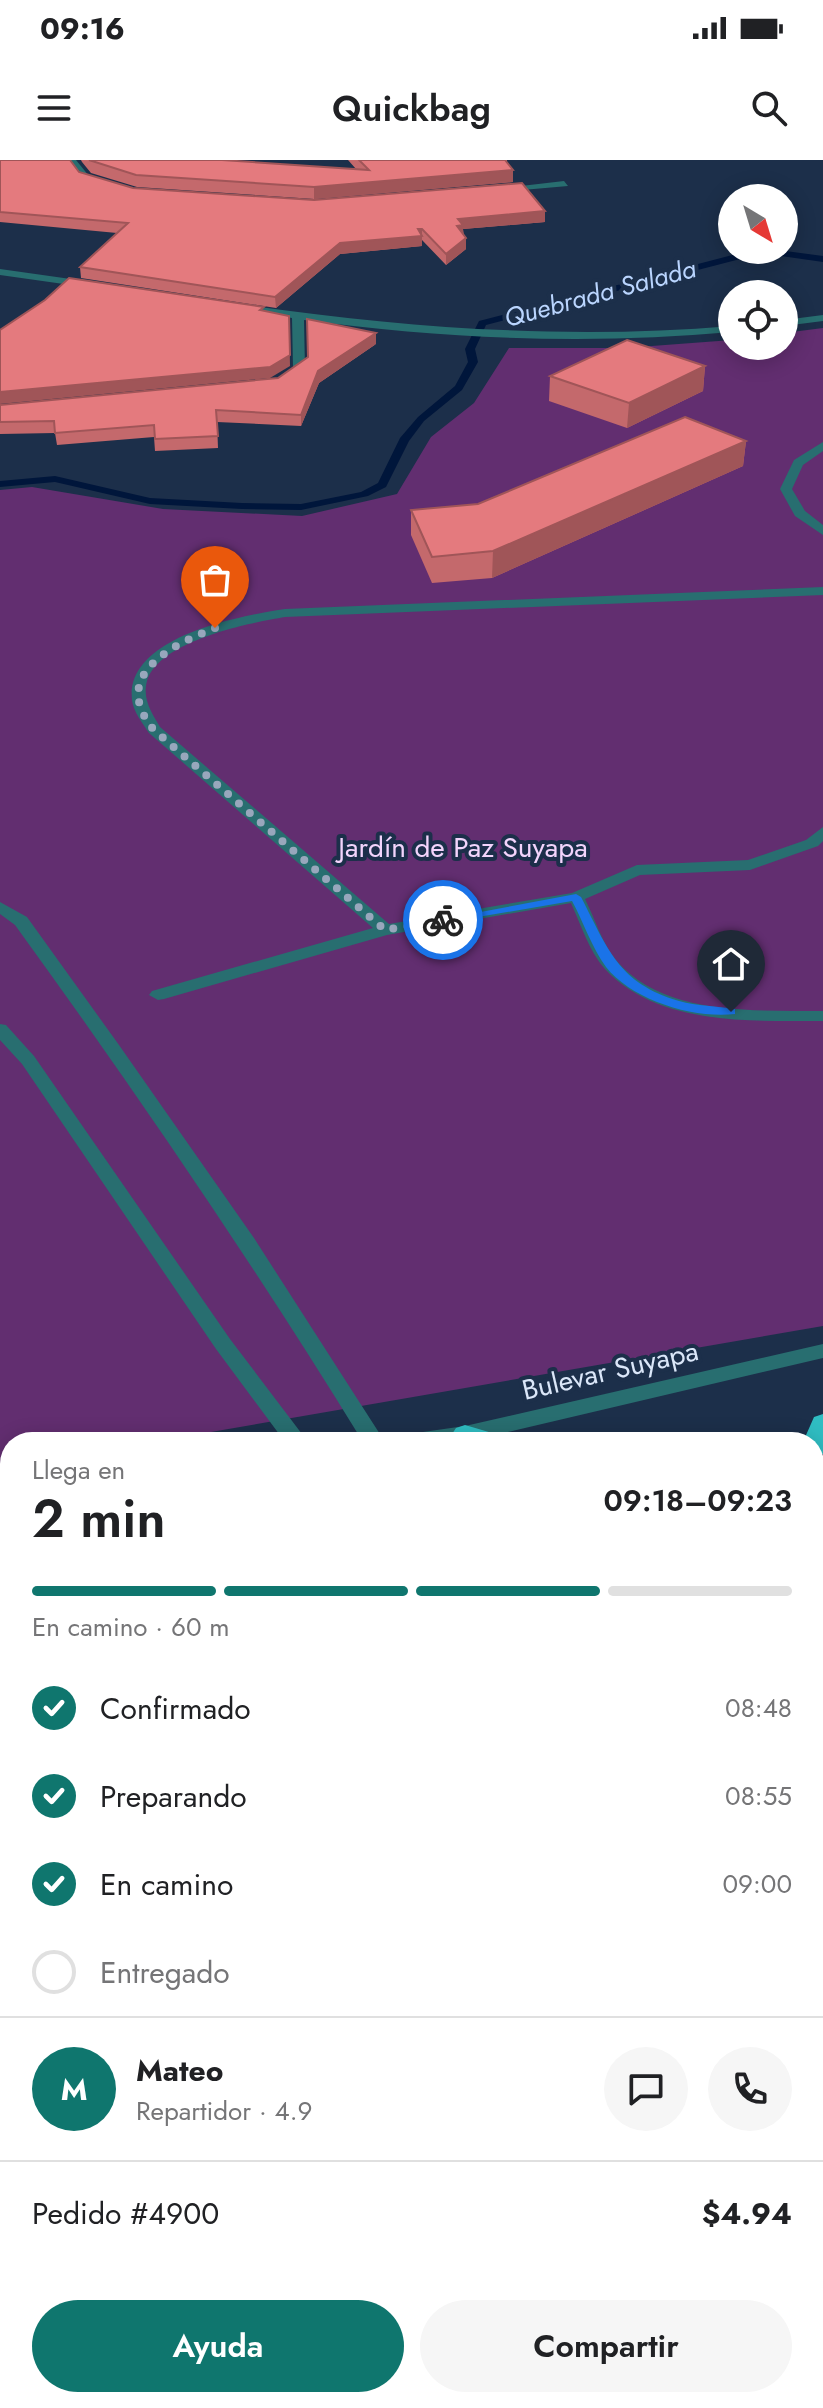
<!DOCTYPE html>
<html lang="es">
<head>
<meta charset="utf-8">
<style>
	:root { --surface:#fff; --page:#f6f6f6; --text:#202124; --muted:#757577; --line:#e0e0e0; --accent:#0f766e }
	body { margin:0; font-family:Jost,sans-serif; background:var(--page); color:var(--text); height:100vh; display:flex; flex-direction:column; font-size:30px; white-space:nowrap }
	* { box-sizing:border-box; margin:0 }
	p { font-size:26px; color:var(--muted) }
	.icon { flex:none; width:44px; height:44px; fill:none; stroke:currentColor; stroke-width:2; stroke-linecap:round; stroke-linejoin:round }
	.map { position:relative; flex:1; overflow:hidden }
	.side { position:absolute; left:0px; top:1272px; width:824px; height:976px; display:flex; flex-direction:column; background:var(--surface); border-radius:32px 32px 0 0; box-shadow:0 4px 20px #0003 }
	.side>* { flex:none }
	.needle { width:52px; rotate:142deg }
	.buttons { position:absolute; left:718px; top:24px; display:grid; gap:16px }
	.buttons a { display:grid; place-items:center; width:80px; height:80px; border-radius:50%; background:var(--surface); box-shadow:0 4px 20px #0003; font-size:40px }
	.pin { position:absolute; display:grid; place-items:center; width:68px; height:68px; color:#fff; margin:-82px -34px; border-radius:50% 50% 50% 0; rotate:-45deg; box-shadow:0 0 8px #0007 }
	.pin .icon { rotate:45deg }
	.courier { position:absolute; display:grid; place-items:center; width:80px; height:80px; margin:-40px; border:6px solid #1a73e8; border-radius:50%; background:#fff; color:#222; box-shadow:0 2px 10px #0007 }
	.summary em { font-style:normal; font-weight:600 }
	.summary div { display:flex; flex-direction:column-reverse }
	.summary { display:flex; align-items:center; justify-content:space-between; height:136px; padding:0 32px }
	h1 { font-size:52px; font-weight:600; line-height:60px }
	.bar { display:grid; grid-template-columns:repeat(4,1fr); gap:12px 8px; align-content:center; height:96px; padding:0 32px }
	.bar i { height:10px; border-radius:6px; background:var(--line) }
	.bar .selected { background:var(--accent) }
	.bar p { grid-column:span 4 }
	.line { display:flex; align-items:center; gap:20px; padding:0 32px; border-top:2px solid var(--line) }
	.line div { flex:1 }
	.round { display:grid; place-items:center; flex:none; width:84px; height:84px; border-radius:42px; background:var(--page) }
	ol { padding:0 32px; list-style:none }
	li { display:flex; align-items:center; gap:24px; height:88px }
	li p { margin-inline-start:auto }
	li .icon { padding:8px; border-radius:50%; background:var(--accent); color:#fff; stroke-width:4 }
	li:last-child { color:var(--muted) }
	li i { width:44px; height:44px; border:4px solid var(--line); border-radius:50% }
	.primary-button { display:flex; gap:16px; margin-top:auto; padding:16px 32px }
	.primary-button a { flex:1; height:92px; border-radius:48px; background:var(--accent); color:#fff; font-size:32px; font-weight:600; line-height:92px; text-align:center }
	.primary-button a+a { background:var(--page); color:var(--text) }
	.status { display:flex; justify-content:space-between; align-items:center; height:56px; padding:0 40px; background:var(--surface); direction:ltr }
	.status svg { height:22px; fill:currentColor }
	header { display:flex; justify-content:space-between; align-items:center; height:104px; padding:0 32px; background:var(--surface); font-size:36px; font-weight:600 }
	.map>svg:first-child { display:block }
	.green { fill:#622e70 }
	.lines { fill:none; stroke-linecap:round; stroke-linejoin:round }
	.stream { fill:#00163b; fill-rule:evenodd }
	.minor { fill:#286e70; fill-rule:evenodd }
	.highway { fill:#2fbdc2; fill-rule:evenodd }
	.wall { fill:#c4696c }
	.shaded-wall { fill:#a05558 }
	.building { fill:#e47a7e; stroke:#a05558; stroke-width:2 }
	.route { fill:#1a73e8 }
	.done { stroke:#98a7bc; stroke-width:8; stroke-dasharray:0 14.4 }
	.labels { text-anchor:middle; stroke-width:8; stroke-linejoin:round; paint-order:stroke }
	.far-water-label { font-size:26px; font-style:italic; fill:#bad5fe; stroke:#1c2f4a }
	.park-label { font-size:28px; fill:#f3d4fc; stroke:#1c2f4a }
	.street-label { font-size:28px; fill:#dbe7f9; stroke:#1c2f4a }
</style>
</head>
<body>
<div class="status"><b>09:16</b><svg viewBox="0 0 49 12"><path d="M0 12V9h3v3zM5 12V6h3v6zM10 12V3h3v9zM15 12V0h3v12zM26 1h20v11H26zM47 4h2v5h-2z"/></svg></div>
<header><svg class="icon" aria-label="menu" viewBox="0 0 24 24"><path d="M4 6h16M4 12h16M4 18h16"/></svg>Quickbag<svg class="icon" aria-label="search" viewBox="0 0 24 24"><circle cx="10" cy="10" r="6"/><path d="M15 15l6 6"/></svg></header>
<div class="map">
<svg width="823" height="2248" viewBox="0 0 823 2248">
	<rect width="100%" height="100%" fill="#1c2f4a"/>
	<path class="green" d="M 823,168 L 823,1166 L 153,1282 L 10,1282 L 10,1307 L 0,1309 L 0,330 L 32,327 L 163,349 L 302,356 L 397,334 L 431,277 L 474,243 L 509,188 L 625,188 L 732,180 L 732,186 L 784,186 L 784,173 Z"/>
	<g class="lines">
		<path class="stream" d="M 778,90 L 823,96 L 823,102 L 774,95 L 744,98 L 486,165 L 475,189 L 478,202 L 462,230 L 424,261 L 409,281 L 386,327 L 368,336 L 301,350 L 242,349 L 150,344 L 55,322 L 0,327 L 0,321 L 55,316 L 150,338 L 242,343 L 301,344 L 361,332 L 378,323 L 400,278 L 418,257 L 455,226 L 468,202 L 465,189 L 479,161 L 744,92 Z"/>
		<path class="minor" d="M 66,0 L 76,0 L 89,16 L 108,24 L 103,27 L 81,20 Z
			M 564,21 L 568,26 L 501,32 L 496,29 Z
			M 0,109 L 92,122 L 98,125 L 92,128 L 0,115 Z
			M 246,145 C 408,168 568,180 732,166 L 732,172 C 588,185 447,179 304,160 L 305,209 L 282,225 L 276,221 L 293,208 L 292,158 L 242,150 L 240,148 Z
			M 823,155 L 823,161 L 784,166 L 784,160 Z
			M 823,282 L 823,291 L 803,305 L 792,329 L 805,351 L 823,365 L 823,375 L 795,356 L 780,329 L 794,300 Z
			M 823,427 L 823,435 L 285,457 C 249,463 159,481 147,521 C 142,539 152,553 160,567 L 389,764 L 572,733 L 637,705 L 748,700 L 806,680 L 823,667 L 823,681 L 818,686 L 750,710 L 640,715 L 585,739 C 595,759 602,783 616,800 C 664,857 756,850 823,851 L 823,861 C 752,861 658,866 605,809 C 589,791 581,765 571,743 L 387,775 L 164,839 L 158,840 L 149,835 L 152,831 L 373,768 L 149,573 C 143,564 133,551 132,540 C 125,477 239,456 285,449 Z
			M 0,742 L 27,757 L 119,885 L 254,1078 L 385,1282 L 363,1282 C 254,1105 137,933 15,765 L 0,754 Z
			M 0,864 L 6,865 L 34,896 L 230,1179 L 308,1282 L 285,1282 L 216,1189 L 22,904 L 0,880 Z
			M 823,1184 L 823,1198 L 465,1282 L 398,1282 L 401,1277 L 409,1274 L 465,1266 Z
			M 10,1325 L 10,1341 L 0,1342 L 0,1326 Z"/>
		<path class="highway" d="M 823,1254 L 823,1294 L 814,1296 L 814,1282 L 803,1282 L 814,1257 Z
			M 465,1265 L 499,1275 L 503,1282 L 456,1280 L 452,1274 L 456,1268 Z
			M 814,1388 L 823,1391 L 823,1423 L 814,1420 Z
			M 814,1430 L 823,1432 L 823,1454 L 814,1452 Z
			M 814,1677 L 823,1681 L 823,1712 L 814,1709 Z"/>
	</g>
	<path class="wall" d="M 0,0 L 79,12 L 133,28 L 314,40 L 545,51 L 545,62 L 463,69 L 466,89 L 446,105 L 422,80 L 422,86 L 340,94 L 276,148 L 81,118 L 80,107 L 117,73 L 0,62 Z
		M 81,0 L 222,0 L 356,9 L 348,0 L 507,0 L 507,2 L 513,10 L 513,22 L 314,39 L 137,27 L 91,13 L 82,2 Z
		M 376,184 L 319,223 L 301,266 L 217,262 L 218,288 L 155,291 L 154,277 L 57,285 L 55,273 L 0,274 L 0,245 L 278,218 Z
		M 705,206 L 703,231 L 627,268 L 549,241 L 550,216 Z
		M 746,281 L 743,306 L 492,418 L 432,423 L 411,375 L 411,350 L 478,344 Z
		M 823,1871 L 823,1908 L 814,1898 L 814,1884 Z
		M 510,2238 L 718,2238 L 704,2248 L 515,2248 Z"/>
	<path class="shaded-wall" d="M 513,10 L 513,22 L 314,39 L 314,27 Z
		M 545,51 L 545,62 L 463,69 L 463,76 L 456,76 L 458,59 Z
		M 422,69 L 422,86 L 340,94 L 276,148 L 275,137 L 340,83 Z
		M 466,78 L 466,89 L 446,105 L 446,94 Z
		M 289,156 L 290,206 L 270,218 L 0,244 L 0,232 Z
		M 376,173 L 376,184 L 319,223 L 301,266 L 301,255 L 318,211 Z
		M 705,206 L 703,231 L 627,268 L 629,243 Z
		M 746,281 L 743,306 L 492,418 L 493,391 Z
		M 692,2238 L 718,2238 L 704,2248 L 678,2248 Z"/>
	<path class="building" d="M 0,0 L 70,0 L 79,12 L 133,28 L 314,40 L 522,23 L 545,51 L 458,59 L 463,65 L 457,66 L 466,78 L 446,94 L 422,69 L 418,69 L 422,76 L 340,83 L 275,137 L 80,107 L 128,63 L 0,52 Z
		M 89,0 L 222,0 L 369,10 L 359,0 L 505,0 L 513,10 L 314,27 L 136,15 Z
		M 69,118 L 264,147 L 260,150 L 289,156 L 290,195 L 270,207 L 0,232 L 0,170 L 45,140 Z
		M 307,159 L 376,173 L 318,211 L 301,255 L 216,250 L 218,276 L 155,279 L 154,265 L 55,273 L 54,261 L 0,262 L 0,245 L 278,218 L 308,197 Z
		M 627,180 L 705,206 L 629,243 L 550,216 Z
		M 685,257 L 746,281 L 493,391 L 432,397 L 411,350 L 478,344 Z
		M 823,1871 L 823,1893 L 814,1884 L 814,1877 Z
		M 61,2238 L 189,2238 L 191,2248 L 22,2248 Z
		M 522,2238 L 692,2238 L 678,2248 L 528,2248 Z"/>
	<path class="route" d="M 576,734 L 581,737 C 608,789 618,823 679,841 C 697,846 717,846 735,849 L 735,854 C 693,859 632,840 606,807 C 592,788 583,761 572,741 L 443,763 L 438,760 Z"/>
	<g class="lines">
		<path class="done" d="M 215,468 C 170,486 109,516 154,570 L 385,770 L 443,760"/>
	</g>
	<g class="labels">
		<g class="far-water-label">
			<text transform="translate(600 133) rotate(-15)" y="9">Quebrada Salada</text>
		</g>
		<g class="park-label">
			<text x="463" y="697">Jardín de Paz Suyapa</text>
		</g>
		<g class="street-label">
			<text transform="translate(610 1210) rotate(-13)" y="10">Bulevar Suyapa</text>
		</g>
	</g>
</svg>
<div class="buttons">
<a><svg class="needle" viewBox="-14 -14 28 28"><path d="M0-13l5 13h-10z" fill="#e53935"/><path d="M0 13l5-13h-10z" fill="#757577"/></svg></a>
<a><svg class="icon" aria-label="locate" viewBox="0 0 24 24"><circle cx="12" cy="12" r="6"/><path d="M12 2v4M12 18v4M2 12h4M18 12h4"/></svg></a>
</div>
<div class="pin" style="left:215px;top:468px;background:#ea580c"><svg class="icon" aria-label="bag" viewBox="0 0 24 24"><path d="M5 8h14l-1 12H6zM9 8a3 3 0 0 1 6 0"/></svg></div>
<div class="pin" style="left:731px;top:852px;background:#1f2937"><svg class="icon" aria-label="home" viewBox="0 0 24 24"><path d="M3 11l9-7 9 7M6 9v11h12V9"/></svg></div>
<div class="courier" style="left:443px;top:760px"><svg class="icon" aria-label="bike" viewBox="0 0 24 24"><circle cx="6" cy="16" r="4"/><circle cx="18" cy="16" r="4"/><path d="M6 16l4-8h5l3 8M10 8l3 8H6M13 5h3"/></svg></div>
<section class="side">
<div class="summary"><div><h1>2 min</h1><p>Llega en</p></div><em>09:18–09:23</em></div>
<div class="bar"><i class="selected"></i><i class="selected"></i><i class="selected"></i><i></i><p>En camino · 60 m</p></div>
<ol>
<li><svg class="icon" aria-label="check" viewBox="0 0 24 24"><path d="M5 12l5 5 9-10"/></svg>Confirmado<p>08:48</p></li>
<li><svg class="icon" aria-label="check" viewBox="0 0 24 24"><path d="M5 12l5 5 9-10"/></svg>Preparando<p>08:55</p></li>
<li><svg class="icon" aria-label="check" viewBox="0 0 24 24"><path d="M5 12l5 5 9-10"/></svg>En camino<p>09:00</p></li>
<li><i></i>Entregado</li>
</ol>
<div class="line" style="height:144px"><b class="round" style="background:var(--accent);color:#fff">M</b><div><b>Mateo</b><p>Repartidor · 4.9</p></div><a class="round"><svg class="icon" aria-label="chat" viewBox="0 0 24 24"><path d="M4 5h16v11H9l-5 4z"/></svg></a><a class="round"><svg class="icon" aria-label="phone" viewBox="0 0 24 24"><path d="M5 4h4l2 5-3 2q2 4 5 5l2-3 5 2v4C11 20 4 13 5 4z"/></svg></a></div>
<div class="line" style="height:104px"><div>Pedido #4900</div><b>$4.94</b></div>
<div class="primary-button"><a>Ayuda</a><a>Compartir</a></div>
</section>
</div>
</body>
</html>
